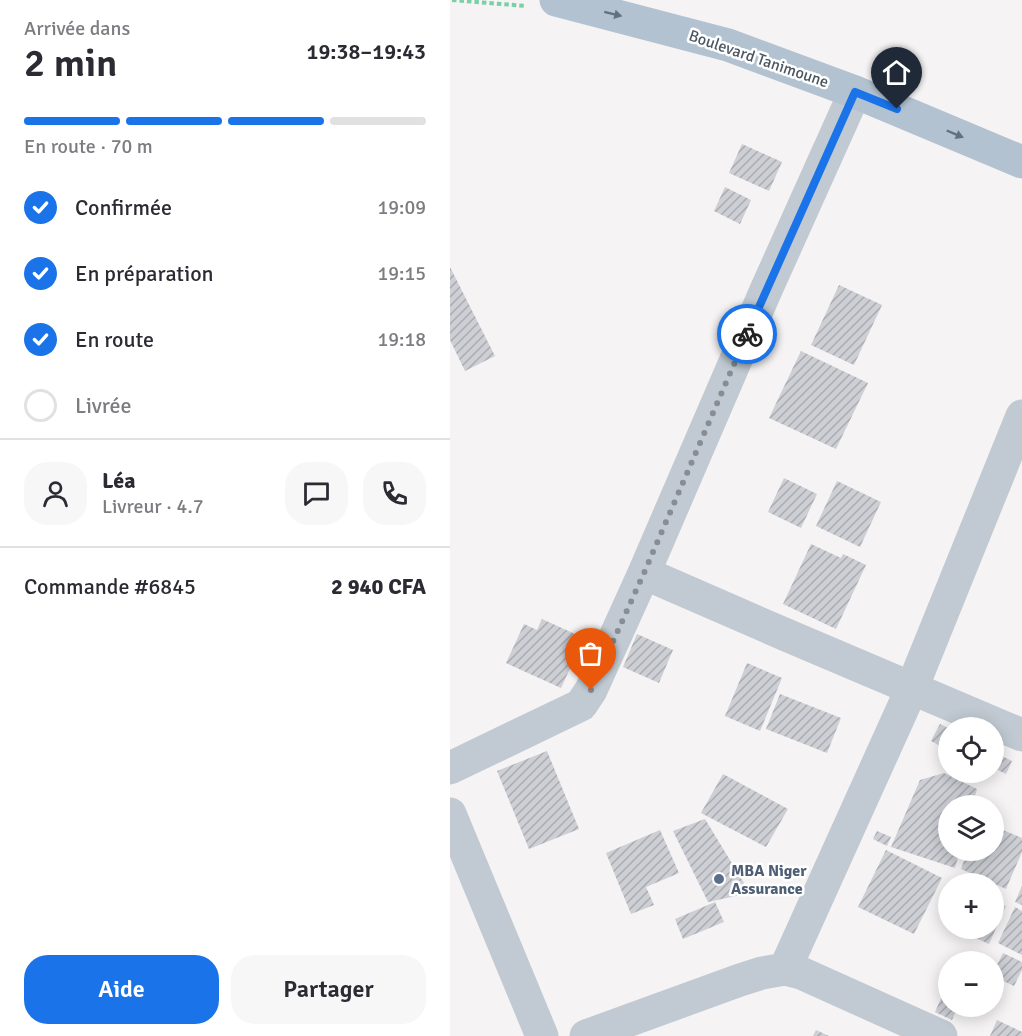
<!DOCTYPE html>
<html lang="fr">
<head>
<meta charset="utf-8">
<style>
	:root { --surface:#fff; --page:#f7f7f7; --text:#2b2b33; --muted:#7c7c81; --line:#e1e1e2; --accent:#1a73e8 }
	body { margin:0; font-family:Signika,sans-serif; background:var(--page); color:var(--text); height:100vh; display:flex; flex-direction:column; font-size:22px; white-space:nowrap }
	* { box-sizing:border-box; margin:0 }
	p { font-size:20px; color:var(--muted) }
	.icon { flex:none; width:33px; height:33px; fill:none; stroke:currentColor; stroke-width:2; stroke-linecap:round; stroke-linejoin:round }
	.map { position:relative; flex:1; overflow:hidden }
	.drawer { display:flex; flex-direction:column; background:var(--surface); width:450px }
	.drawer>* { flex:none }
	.buttons { position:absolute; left:488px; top:717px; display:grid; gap:12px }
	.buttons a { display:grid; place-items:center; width:66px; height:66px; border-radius:50%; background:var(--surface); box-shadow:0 3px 15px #0003; font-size:30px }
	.pin { position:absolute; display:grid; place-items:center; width:51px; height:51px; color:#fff; margin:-62px -26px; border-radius:50% 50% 50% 0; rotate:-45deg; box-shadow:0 0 6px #0007 }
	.pin .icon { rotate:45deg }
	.courier { position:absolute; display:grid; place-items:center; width:60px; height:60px; margin:-30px; border:4px solid #1a73e8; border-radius:50%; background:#fff; color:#222; box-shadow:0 2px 8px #0007 }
	.overview em { font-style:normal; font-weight:600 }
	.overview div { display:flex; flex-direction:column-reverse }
	.overview { display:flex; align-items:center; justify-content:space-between; height:102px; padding:0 24px }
	h1 { font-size:39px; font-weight:600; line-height:45px }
	.bar { display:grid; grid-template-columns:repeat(4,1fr); gap:9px 6px; align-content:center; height:72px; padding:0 24px }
	.bar i { height:8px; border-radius:4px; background:var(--line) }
	.bar .current { background:var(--accent) }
	.bar p { grid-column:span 4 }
	.line { display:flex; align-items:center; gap:15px; padding:0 24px; border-top:2px solid var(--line) }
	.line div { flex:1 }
	.round { display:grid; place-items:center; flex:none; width:63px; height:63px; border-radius:24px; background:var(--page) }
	ol { padding:0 24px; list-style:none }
	li { display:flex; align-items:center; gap:18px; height:66px }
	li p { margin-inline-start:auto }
	li .icon { padding:6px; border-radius:50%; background:var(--accent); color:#fff; stroke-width:4 }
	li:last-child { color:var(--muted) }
	li i { width:33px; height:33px; border:3px solid var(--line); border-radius:50% }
	.cta { display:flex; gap:12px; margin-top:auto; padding:12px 24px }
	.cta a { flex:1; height:69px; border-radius:24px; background:var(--accent); color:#fff; font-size:24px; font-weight:600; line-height:69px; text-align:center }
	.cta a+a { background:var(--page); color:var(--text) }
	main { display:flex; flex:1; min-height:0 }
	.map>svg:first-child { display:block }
	.building { fill:url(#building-hatch) }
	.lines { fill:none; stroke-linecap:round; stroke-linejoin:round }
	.path { stroke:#7ad0a6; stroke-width:4; stroke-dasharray:4.5 3; stroke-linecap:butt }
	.minor { stroke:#c1cad2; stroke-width:33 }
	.major { stroke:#b3c2d1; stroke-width:33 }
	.oneway { fill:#64717d }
	.done { stroke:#868d94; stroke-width:6; stroke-dasharray:0 10.8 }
	.route { stroke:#1a73e8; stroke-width:8 }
	.service-dot { fill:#5c6f8a; stroke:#fff; stroke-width:2 }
	.labels { text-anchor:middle; stroke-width:5; stroke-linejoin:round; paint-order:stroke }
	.street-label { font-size:16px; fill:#4a5661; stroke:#fff }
	.service-label { font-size:16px; font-weight:bold; fill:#4e5e75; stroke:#fff; text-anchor:start }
</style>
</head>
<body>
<main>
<section class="drawer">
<div class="overview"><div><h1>2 min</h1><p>Arrivée dans</p></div><em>19:38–19:43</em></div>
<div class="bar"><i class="current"></i><i class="current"></i><i class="current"></i><i></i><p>En route · 70 m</p></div>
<ol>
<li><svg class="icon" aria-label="check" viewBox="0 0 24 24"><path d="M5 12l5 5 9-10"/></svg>Confirmée<p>19:09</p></li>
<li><svg class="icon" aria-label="check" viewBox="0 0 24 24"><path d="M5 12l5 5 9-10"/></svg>En préparation<p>19:15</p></li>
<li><svg class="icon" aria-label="check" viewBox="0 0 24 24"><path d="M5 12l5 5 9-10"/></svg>En route<p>19:18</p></li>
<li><i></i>Livrée</li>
</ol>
<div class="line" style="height:108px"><a class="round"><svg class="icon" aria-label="person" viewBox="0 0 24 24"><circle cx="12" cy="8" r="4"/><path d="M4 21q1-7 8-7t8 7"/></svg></a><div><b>Léa</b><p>Livreur · 4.7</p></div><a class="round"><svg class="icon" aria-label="chat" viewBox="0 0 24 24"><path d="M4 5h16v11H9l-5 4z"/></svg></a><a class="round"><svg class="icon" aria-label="phone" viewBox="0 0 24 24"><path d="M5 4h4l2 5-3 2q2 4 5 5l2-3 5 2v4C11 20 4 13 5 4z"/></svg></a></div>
<div class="line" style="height:78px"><div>Commande #6845</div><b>2 940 CFA</b></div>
<div class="cta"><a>Aide</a><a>Partager</a></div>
</section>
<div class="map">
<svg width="572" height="1036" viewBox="0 0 572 1036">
	<defs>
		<pattern id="building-hatch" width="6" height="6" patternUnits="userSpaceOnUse" patternTransform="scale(1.5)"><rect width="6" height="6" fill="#cdcfd5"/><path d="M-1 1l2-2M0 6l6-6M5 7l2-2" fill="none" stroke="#a8abb0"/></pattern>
	</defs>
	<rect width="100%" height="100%" fill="#f5f3f3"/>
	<path class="building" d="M 292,144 L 332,162 L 319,191 L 279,173 Z
		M 275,187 L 301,200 L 290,224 L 264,211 Z
		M 0,267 L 45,356 L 15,371 L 0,340 Z
		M 389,285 L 432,305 L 404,365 L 361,345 Z
		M 351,351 L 418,383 L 386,449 L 319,418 Z
		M 334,478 L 367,494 L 351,528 L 318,512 Z
		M 387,481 L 431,502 L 410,547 L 366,526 Z
		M 361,544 L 391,558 L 393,554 L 416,565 L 386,629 L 333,604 Z
		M 92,619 L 134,638 L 111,688 L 56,663 L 74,624 L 87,630 Z
		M 187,634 L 223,650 L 209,683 L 173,667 Z
		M 297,663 L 332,678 L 310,731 L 275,716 Z
		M 330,694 L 391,718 L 377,753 L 316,729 Z
		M 490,724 L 498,728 L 498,750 L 481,741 Z
		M 97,751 L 129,829 L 79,849 L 47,771 Z
		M 550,755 L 562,761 L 556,774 L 544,768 Z
		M 494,773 L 527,789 L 522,806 L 498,806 L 498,850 L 510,850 L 505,868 L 441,847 L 470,780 Z
		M 273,774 L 338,809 L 316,847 L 251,813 Z
		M 255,819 L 300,893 L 258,902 L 223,831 Z
		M 543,826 L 572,838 L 572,852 L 556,889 L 511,869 L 518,850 L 543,850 Z
		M 210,830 L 229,873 L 196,887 L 204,905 L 181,914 L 156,853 Z
		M 427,831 L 441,837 L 437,846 L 423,839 Z
		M 436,850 L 492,878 L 464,934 L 408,907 Z
		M 572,886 L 572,905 L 565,902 Z
		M 543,900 L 556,906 L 539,944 L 504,928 L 543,928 Z
		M 265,902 L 274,922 L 233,939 L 225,919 Z
		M 565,907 L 572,911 L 572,955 L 548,943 Z
		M 553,953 L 572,962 L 572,970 L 564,986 L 543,976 L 543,973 Z
		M 493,994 L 498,997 L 498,1006 L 508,1006 L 502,1020 L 485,1012 Z
		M 547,1020 L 572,1032 L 572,1036 L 540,1036 Z
		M 366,1030 L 379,1036 L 363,1036 Z"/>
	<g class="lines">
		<path class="path" d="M 2,0 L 76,6"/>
		<path class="minor" d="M 194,573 L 334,634 L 572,735
			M 0,768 L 131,705 L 141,690 L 194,573 L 316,290 L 405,92
			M 0,814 L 92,1036
			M 335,969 L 462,688 L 572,416
			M 136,1036 L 290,980 L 312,973 L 335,969 L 351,973 L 491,1036"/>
		<path class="major" d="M 106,0 L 278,45 L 405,92 L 572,162"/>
	</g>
	<defs><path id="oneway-solid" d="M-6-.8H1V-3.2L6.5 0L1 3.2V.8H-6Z" transform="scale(1.5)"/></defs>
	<g class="oneway">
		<use href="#oneway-solid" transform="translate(163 14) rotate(14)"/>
		<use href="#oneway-solid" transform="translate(505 134) rotate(23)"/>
	</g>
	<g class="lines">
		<path class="done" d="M 141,690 L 194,573 L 297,334"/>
		<path class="route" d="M 297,334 L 405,92 L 447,109"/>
	</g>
	<circle class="service-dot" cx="269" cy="879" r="6"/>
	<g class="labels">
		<g class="street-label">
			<text transform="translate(309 58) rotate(19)" y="6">Boulevard Tanimoune</text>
		</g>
		<g class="service-label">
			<text x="281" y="876">MBA Niger<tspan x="281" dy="18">Assurance</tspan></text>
		</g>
	</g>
</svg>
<div class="buttons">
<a><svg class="icon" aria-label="locate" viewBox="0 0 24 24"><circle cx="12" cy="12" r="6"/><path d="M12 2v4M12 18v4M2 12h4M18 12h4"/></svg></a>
<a><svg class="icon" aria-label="layers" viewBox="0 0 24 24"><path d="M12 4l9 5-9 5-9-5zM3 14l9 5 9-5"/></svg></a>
<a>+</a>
<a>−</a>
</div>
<div class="pin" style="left:141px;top:690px;background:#ea580c"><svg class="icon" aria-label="bag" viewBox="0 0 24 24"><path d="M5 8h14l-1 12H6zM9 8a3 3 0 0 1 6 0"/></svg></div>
<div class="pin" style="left:447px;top:109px;background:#1f2937"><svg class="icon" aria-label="home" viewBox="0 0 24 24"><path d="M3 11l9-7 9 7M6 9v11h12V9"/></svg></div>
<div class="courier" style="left:297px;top:334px"><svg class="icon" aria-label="bike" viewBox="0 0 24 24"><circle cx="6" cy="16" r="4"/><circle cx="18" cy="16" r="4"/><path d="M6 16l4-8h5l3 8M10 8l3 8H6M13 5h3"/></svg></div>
</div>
</main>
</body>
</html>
